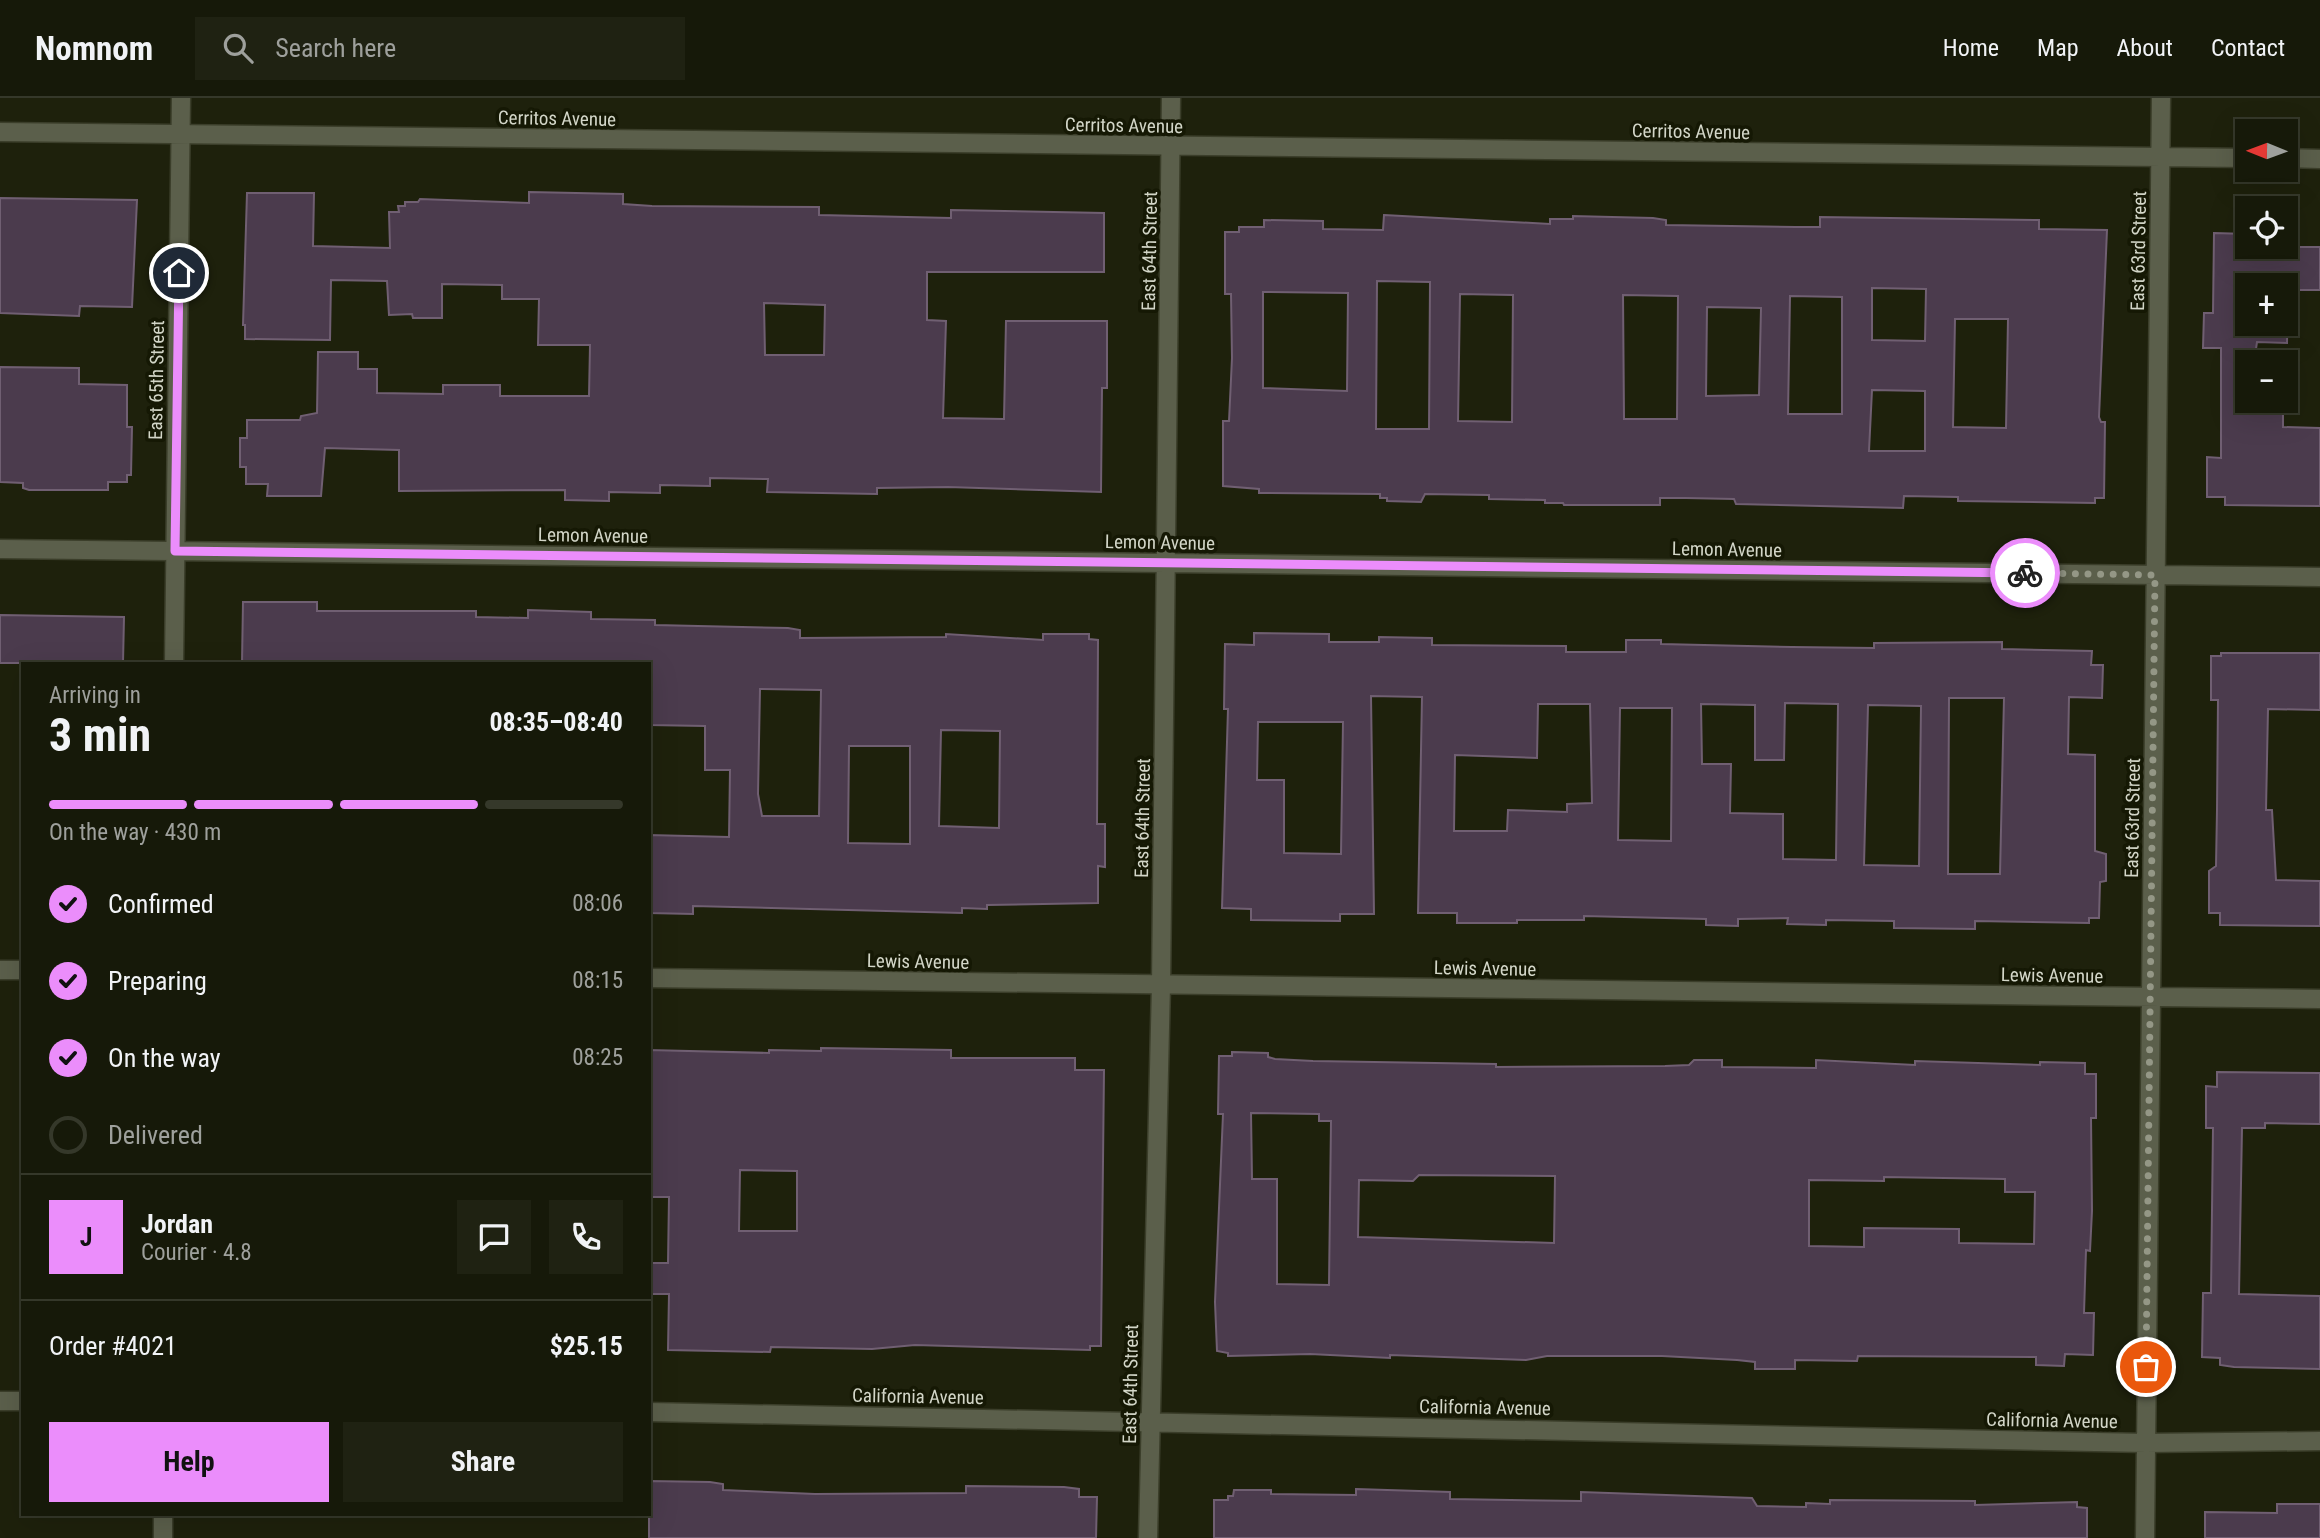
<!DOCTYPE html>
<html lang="en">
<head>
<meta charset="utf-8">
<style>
	:root { --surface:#161909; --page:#1f2212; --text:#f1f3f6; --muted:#9ea09c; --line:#35382a; --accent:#eb8dfb }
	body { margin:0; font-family:"Roboto Condensed",sans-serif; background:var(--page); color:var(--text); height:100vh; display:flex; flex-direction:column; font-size:26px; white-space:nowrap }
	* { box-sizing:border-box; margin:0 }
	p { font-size:23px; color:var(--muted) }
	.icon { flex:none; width:38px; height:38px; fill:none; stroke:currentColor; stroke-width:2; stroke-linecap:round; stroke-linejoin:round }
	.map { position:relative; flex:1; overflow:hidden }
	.side { position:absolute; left:21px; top:564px; width:630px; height:854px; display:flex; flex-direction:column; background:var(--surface); border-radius:0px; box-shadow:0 7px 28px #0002,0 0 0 2px var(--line) }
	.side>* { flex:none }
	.needle { width:46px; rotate:271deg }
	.tools { position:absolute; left:2235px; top:21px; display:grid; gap:14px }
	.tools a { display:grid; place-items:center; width:63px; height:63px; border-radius:0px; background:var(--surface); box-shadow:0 7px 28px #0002,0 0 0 2px var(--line); font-size:35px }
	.pin { position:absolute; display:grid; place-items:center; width:60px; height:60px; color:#fff; margin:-30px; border:4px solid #fff; border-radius:50%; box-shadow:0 2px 7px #0007 }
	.courier { position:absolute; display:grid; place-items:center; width:70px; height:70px; margin:-35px; border:5px solid #eb8dfb; border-radius:50%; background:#fff; color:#222; box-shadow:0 2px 9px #0007 }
	.summary em { font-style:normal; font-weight:700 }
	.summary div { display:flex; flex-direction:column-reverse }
	.summary { display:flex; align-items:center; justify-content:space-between; height:119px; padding:0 28px }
	h1 { font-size:46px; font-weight:700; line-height:52px }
	.bar { display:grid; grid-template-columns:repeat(4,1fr); gap:10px 7px; align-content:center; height:84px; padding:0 28px }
	.bar i { height:9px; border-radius:5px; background:var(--line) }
	.bar .current { background:var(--accent) }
	.bar p { grid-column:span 4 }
	.line { display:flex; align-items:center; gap:18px; padding:0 28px; border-top:2px solid var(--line) }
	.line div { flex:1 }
	.round { display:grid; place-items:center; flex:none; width:74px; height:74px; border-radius:0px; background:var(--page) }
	ol { padding:0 28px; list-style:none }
	li { display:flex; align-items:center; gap:21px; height:77px }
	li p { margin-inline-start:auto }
	li .icon { padding:7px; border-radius:50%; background:var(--accent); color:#111; stroke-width:4 }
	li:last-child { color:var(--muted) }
	li i { width:38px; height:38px; border:4px solid var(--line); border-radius:50% }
	.primary-button { display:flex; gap:14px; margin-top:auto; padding:14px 28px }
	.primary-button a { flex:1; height:80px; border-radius:0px; background:var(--accent); color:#111; font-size:28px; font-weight:700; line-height:80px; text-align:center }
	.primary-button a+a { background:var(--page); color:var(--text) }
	header { display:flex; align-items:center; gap:42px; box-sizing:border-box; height:98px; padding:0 35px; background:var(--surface); border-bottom:2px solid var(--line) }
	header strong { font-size:33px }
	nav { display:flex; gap:38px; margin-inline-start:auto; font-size:24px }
	.search { width:490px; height:63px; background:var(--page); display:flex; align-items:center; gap:18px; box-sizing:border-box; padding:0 24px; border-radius:0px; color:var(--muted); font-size:26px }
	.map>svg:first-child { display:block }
	.building { fill:#4b3b4d; stroke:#705f72; stroke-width:2; fill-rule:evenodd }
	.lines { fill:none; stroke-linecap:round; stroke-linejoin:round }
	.minor-casing { stroke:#3b3e2a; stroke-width:21 }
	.minor { stroke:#5b5f4b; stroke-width:18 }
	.done { stroke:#949786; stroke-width:7; stroke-dasharray:0 12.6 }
	.route { stroke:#eb8dfb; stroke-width:9 }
	.labels { text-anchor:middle; stroke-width:7; stroke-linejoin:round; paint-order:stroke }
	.street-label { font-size:19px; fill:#d3d6c8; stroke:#151804 }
</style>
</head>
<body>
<header>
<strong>Nomnom</strong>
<div class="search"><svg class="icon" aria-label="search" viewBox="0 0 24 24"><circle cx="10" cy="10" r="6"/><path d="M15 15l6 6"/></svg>Search here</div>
<nav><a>Home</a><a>Map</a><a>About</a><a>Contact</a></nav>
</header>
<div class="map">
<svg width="2320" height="1440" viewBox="0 0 2320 1440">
	<rect width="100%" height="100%" fill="#1e210c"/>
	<path class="building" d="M 529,94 L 623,96 L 623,106 L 652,108 L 819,109 L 819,117 L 951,120 L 951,112 L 1104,115 L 1104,174 L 927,174 L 927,222 L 946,223 L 943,320 L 1004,321 L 1006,223 L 1107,223 L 1107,290 L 1102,290 L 1101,394 L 948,389 L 877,390 L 877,396 L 767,394 L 768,381 L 710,380 L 710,388 L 660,387 L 660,395 L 609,394 L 609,403 L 565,402 L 565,392 L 399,393 L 399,352 L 325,350 L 321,398 L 267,398 L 268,386 L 246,386 L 246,369 L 240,369 L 240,340 L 247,340 L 247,322 L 300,322 L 301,318 L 317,315 L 318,254 L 358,254 L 358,271 L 377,271 L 377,295 L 443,296 L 443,287 L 500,287 L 500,298 L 589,298 L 590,247 L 538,247 L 539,201 L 502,201 L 502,187 L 442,186 L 442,220 L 413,220 L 412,216 L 389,217 L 387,183 L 331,182 L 330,242 L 245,241 L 245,227 L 243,227 L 247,95 L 314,95 L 313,148 L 390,150 L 389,114 L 399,114 L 398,108 L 405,108 L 405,104 L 418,104 L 420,101 L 529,105 ZM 764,205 L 825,207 L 824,257 L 765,257 Z
		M 0,100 L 137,102 L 132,209 L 80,208 L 79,218 L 0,215 Z
		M 1384,117 L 1550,126 L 1550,121 L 1573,121 L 1573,118 L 1653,120 L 1666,122 L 1666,127 L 1796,129 L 1820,129 L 1820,119 L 2039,122 L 2039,131 L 2107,132 L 2099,319 L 2101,324 L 2105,324 L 2104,400 L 2095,400 L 2095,405 L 1958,403 L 1958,399 L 1904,398 L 1903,410 L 1736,406 L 1734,401 L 1686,400 L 1660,400 L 1660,407 L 1564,407 L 1563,405 L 1545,405 L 1545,402 L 1489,401 L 1489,397 L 1425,396 L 1421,404 L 1387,403 L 1387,400 L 1380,400 L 1380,396 L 1259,395 L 1259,391 L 1223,388 L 1223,323 L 1229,323 L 1232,260 L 1231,196 L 1225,196 L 1225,134 L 1239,134 L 1239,129 L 1264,129 L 1264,122 L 1323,123 L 1323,131 L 1383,132 ZM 1377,183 L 1430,184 L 1429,331 L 1376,331 ZM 1872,190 L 1926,191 L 1925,243 L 1872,242 ZM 1263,194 L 1348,195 L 1347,293 L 1263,290 ZM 1460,196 L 1513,197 L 1512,324 L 1458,323 ZM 1623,197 L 1678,198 L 1677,321 L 1624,321 ZM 1790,198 L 1842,199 L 1842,316 L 1788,316 ZM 1707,209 L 1761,210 L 1759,297 L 1706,298 ZM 1955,221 L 2008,221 L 2006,330 L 1953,329 ZM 1872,292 L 1925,293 L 1925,353 L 1869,353 Z
		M 2214,135 L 2247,136 L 2247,149 L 2320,149 L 2320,192 L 2288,192 L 2287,245 L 2257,244 L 2256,251 L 2247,251 L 2247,303 L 2283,303 L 2283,329 L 2320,330 L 2320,408 L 2225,407 L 2225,399 L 2207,399 L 2207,359 L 2221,360 L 2221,250 L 2203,250 L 2204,215 L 2213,215 ZM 2247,187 L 2286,187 L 2286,226 L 2247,226 Z
		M 0,269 L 79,270 L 79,286 L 127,287 L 127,329 L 132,329 L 131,377 L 127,377 L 127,384 L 108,384 L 108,392 L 29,392 L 23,390 L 23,385 L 0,384 Z
		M 243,504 L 317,504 L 317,513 L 476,513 L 476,519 L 528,520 L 528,512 L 591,514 L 591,521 L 655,522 L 655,527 L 788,530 L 800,532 L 800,540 L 946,539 L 946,536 L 1043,542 L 1043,536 L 1089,536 L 1089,541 L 1098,542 L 1097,726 L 1105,726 L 1105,769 L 1098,768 L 1098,805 L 987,807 L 987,811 L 962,810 L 962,815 L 693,808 L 693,816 L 649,815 L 649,737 L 729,739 L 730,672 L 705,672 L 705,628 L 649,627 L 649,565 L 242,565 ZM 760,591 L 821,592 L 819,718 L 762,718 L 758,696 ZM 941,632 L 1000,633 L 999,730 L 939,728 ZM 849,648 L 910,648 L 910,746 L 848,745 Z
		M 0,517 L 124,519 L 123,565 L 0,565 Z
		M 1254,535 L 1329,536 L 1329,544 L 1379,544 L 1379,539 L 1432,540 L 1432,547 L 1566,548 L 1566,554 L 1626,554 L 1626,542 L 1661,542 L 1661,546 L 1792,549 L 1874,550 L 1874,545 L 2002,544 L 2002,551 L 2092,553 L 2091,567 L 2103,567 L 2102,600 L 2069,599 L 2068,656 L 2095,657 L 2095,753 L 2106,756 L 2106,783 L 2100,784 L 2099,820 L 2089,820 L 2089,825 L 1975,823 L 1975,831 L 1894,830 L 1894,823 L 1826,822 L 1826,827 L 1787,826 L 1788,820 L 1738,821 L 1738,828 L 1706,827 L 1706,821 L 1584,818 L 1584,822 L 1517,822 L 1517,825 L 1457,825 L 1457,815 L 1418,815 L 1422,599 L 1371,598 L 1374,816 L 1340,816 L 1340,823 L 1251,822 L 1251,811 L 1222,810 L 1228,611 L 1224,611 L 1225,546 L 1254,547 ZM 1949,600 L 2004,600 L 2000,776 L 1948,776 ZM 1785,605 L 1838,606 L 1836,762 L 1783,761 L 1783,716 L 1730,715 L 1731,666 L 1702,666 L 1701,606 L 1755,607 L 1755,662 L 1784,662 ZM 1538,606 L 1590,606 L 1592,705 L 1567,706 L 1567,714 L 1508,712 L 1507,733 L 1454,733 L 1455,657 L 1537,660 ZM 1868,607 L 1921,608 L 1919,768 L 1864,767 ZM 1620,610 L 1672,610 L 1671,743 L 1618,742 ZM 1258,624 L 1343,624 L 1341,756 L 1284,755 L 1284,682 L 1257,682 Z
		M 2221,555 L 2320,555 L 2320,612 L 2268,611 L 2266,712 L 2272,712 L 2276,782 L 2320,783 L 2320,828 L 2220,827 L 2220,815 L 2209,815 L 2209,773 L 2216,768 L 2217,712 L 2218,602 L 2211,602 L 2211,558 L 2221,558 Z
		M 821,950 L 951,952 L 951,960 L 1075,960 L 1075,972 L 1104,972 L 1101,1248 L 1090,1248 L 1090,1252 L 915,1247 L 872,1251 L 771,1249 L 770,1254 L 668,1252 L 669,1196 L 649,1196 L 649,1165 L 668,1165 L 669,1099 L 649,1099 L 649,952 L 769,955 L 769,952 L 821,953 ZM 740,1072 L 797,1073 L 797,1133 L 739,1133 Z
		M 1232,954 L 1268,955 L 1268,959 L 1275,961 L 1313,963 L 1496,966 L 1496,969 L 1665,968 L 1689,967 L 1694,962 L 1722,962 L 1722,969 L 1816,970 L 1816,962 L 1915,967 L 1915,963 L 2040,967 L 2040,964 L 2085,965 L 2085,976 L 2096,976 L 2096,1020 L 2091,1020 L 2092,1113 L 2090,1153 L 2086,1152 L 2084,1215 L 2094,1215 L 2093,1257 L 2065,1256 L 2064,1268 L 2036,1267 L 2036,1259 L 1858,1258 L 1857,1263 L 1795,1262 L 1795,1271 L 1755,1271 L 1755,1264 L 1737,1262 L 1662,1258 L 1547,1258 L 1526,1262 L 1390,1257 L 1390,1260 L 1310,1256 L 1228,1258 L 1228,1255 L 1217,1253 L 1215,1204 L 1223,1016 L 1218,1016 L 1219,958 L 1232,958 ZM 1251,1015 L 1319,1016 L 1319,1023 L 1331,1023 L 1329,1187 L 1277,1186 L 1277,1081 L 1252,1081 ZM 1419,1077 L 1555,1078 L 1554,1145 L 1358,1139 L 1359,1082 L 1413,1083 ZM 1884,1079 L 2005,1081 L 2005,1094 L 2035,1094 L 2034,1146 L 1959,1145 L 1959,1131 L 1864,1130 L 1864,1149 L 1809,1148 L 1809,1082 L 1884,1083 Z
		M 2217,974 L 2320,975 L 2320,1026 L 2265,1025 L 2265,1030 L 2242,1030 L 2239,1196 L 2320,1198 L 2320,1271 L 2234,1269 L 2220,1267 L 2220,1260 L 2202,1259 L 2203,1195 L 2211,1195 L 2213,1030 L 2206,1030 L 2206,988 L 2217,989 Z
		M 649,1383 L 710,1384 L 723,1386 L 723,1392 L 815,1396 L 966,1395 L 966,1388 L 1064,1389 L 1079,1391 L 1079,1399 L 1097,1399 L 1096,1440 L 649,1440 Z
		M 1356,1391 L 1450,1394 L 1450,1401 L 1581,1403 L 1581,1394 L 1752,1400 L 1757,1408 L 1806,1409 L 1806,1405 L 1830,1406 L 1830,1402 L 1975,1403 L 1975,1407 L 2077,1404 L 2077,1409 L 2087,1410 L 2087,1440 L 1214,1440 L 1214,1402 L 1228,1402 L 1228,1398 L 1233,1398 L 1234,1392 L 1271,1392 L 1271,1396 L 1356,1397 Z
		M 2277,1406 L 2320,1406 L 2320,1440 L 2205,1440 L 2205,1414 L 2277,1415 Z"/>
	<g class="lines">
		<g class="minor-casing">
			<path id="minor" d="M 0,34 L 2247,60
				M 2286,60 L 2320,61
				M 0,451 L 2320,479
				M 174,565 L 181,0
				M 0,872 L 23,872
				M 649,880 L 2320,901
				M 0,1303 L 23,1303
				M 649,1314 L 2146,1345 L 2320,1343
				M 163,1440 L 163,1416
				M 1148,1440 L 1161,887 L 1171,0
				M 2145,1440 L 2161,0"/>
		</g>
		<use href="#minor" class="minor"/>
	</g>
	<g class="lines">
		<path class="done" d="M 2025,475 L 2155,477 L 2146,1269"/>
		<path class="route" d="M 179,175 L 175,453 L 2025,475"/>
	</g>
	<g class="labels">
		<g class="street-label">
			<text transform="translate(557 20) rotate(1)" y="7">Cerritos Avenue</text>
			<text transform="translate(1124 27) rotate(1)" y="7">Cerritos Avenue</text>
			<text transform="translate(1691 33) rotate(1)" y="7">Cerritos Avenue</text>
			<text transform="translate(1149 153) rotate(-89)" y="7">East 64th Street</text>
			<text transform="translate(2138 153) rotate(-89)" y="7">East 63rd Street</text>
			<text transform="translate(156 282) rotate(-89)" y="7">East 65th Street</text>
			<text transform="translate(593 437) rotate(1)" y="7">Lemon Avenue</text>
			<text transform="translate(1160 444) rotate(1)" y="7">Lemon Avenue</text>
			<text transform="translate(1727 451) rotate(1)" y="7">Lemon Avenue</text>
			<text transform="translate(1142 720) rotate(-89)" y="7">East 64th Street</text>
			<text transform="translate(2132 720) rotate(-89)" y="7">East 63rd Street</text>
			<text transform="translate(918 863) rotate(1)" y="7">Lewis Avenue</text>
			<text transform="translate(1485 870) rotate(1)" y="7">Lewis Avenue</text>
			<text transform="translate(2052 877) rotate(1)" y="7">Lewis Avenue</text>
			<text transform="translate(1130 1286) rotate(-89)" y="7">East 64th Street</text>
			<text transform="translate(918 1298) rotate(1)" y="7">California Avenue</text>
			<text transform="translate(1485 1309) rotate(1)" y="7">California Avenue</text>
			<text transform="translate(2052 1322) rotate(1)" y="7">California Avenue</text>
		</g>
	</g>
</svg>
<div class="tools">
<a><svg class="needle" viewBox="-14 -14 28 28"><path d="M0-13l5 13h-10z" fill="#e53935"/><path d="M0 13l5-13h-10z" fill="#9ea09c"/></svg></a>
<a><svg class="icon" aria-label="locate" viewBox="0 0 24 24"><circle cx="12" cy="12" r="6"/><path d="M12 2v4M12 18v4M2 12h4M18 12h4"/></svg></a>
<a>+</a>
<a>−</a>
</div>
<div class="pin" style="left:2146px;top:1269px;background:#ea580c"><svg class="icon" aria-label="bag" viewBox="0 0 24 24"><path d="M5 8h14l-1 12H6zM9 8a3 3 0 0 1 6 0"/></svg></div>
<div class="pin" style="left:179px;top:175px;background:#1f2937"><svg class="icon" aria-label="home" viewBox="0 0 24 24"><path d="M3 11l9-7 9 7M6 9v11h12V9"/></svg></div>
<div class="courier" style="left:2025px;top:475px"><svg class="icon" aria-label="bike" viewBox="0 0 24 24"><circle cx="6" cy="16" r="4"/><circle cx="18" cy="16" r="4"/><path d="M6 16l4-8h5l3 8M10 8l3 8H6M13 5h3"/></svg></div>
<section class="side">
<div class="summary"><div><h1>3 min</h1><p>Arriving in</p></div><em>08:35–08:40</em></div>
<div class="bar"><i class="current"></i><i class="current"></i><i class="current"></i><i></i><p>On the way · 430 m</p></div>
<ol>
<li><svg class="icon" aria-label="check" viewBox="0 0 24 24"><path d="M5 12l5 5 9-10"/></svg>Confirmed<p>08:06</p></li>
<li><svg class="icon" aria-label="check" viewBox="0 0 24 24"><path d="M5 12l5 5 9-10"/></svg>Preparing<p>08:15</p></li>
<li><svg class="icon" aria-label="check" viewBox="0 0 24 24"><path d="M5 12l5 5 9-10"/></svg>On the way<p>08:25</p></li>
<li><i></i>Delivered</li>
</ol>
<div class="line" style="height:126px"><b class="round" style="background:var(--accent);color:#111">J</b><div><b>Jordan</b><p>Courier · 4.8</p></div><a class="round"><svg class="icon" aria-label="chat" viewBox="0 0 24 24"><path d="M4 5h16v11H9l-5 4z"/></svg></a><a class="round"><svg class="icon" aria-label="phone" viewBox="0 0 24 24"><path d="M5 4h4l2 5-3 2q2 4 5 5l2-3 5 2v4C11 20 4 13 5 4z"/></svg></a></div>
<div class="line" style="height:91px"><div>Order #4021</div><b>$25.15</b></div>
<div class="primary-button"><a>Help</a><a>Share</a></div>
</section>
</div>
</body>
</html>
